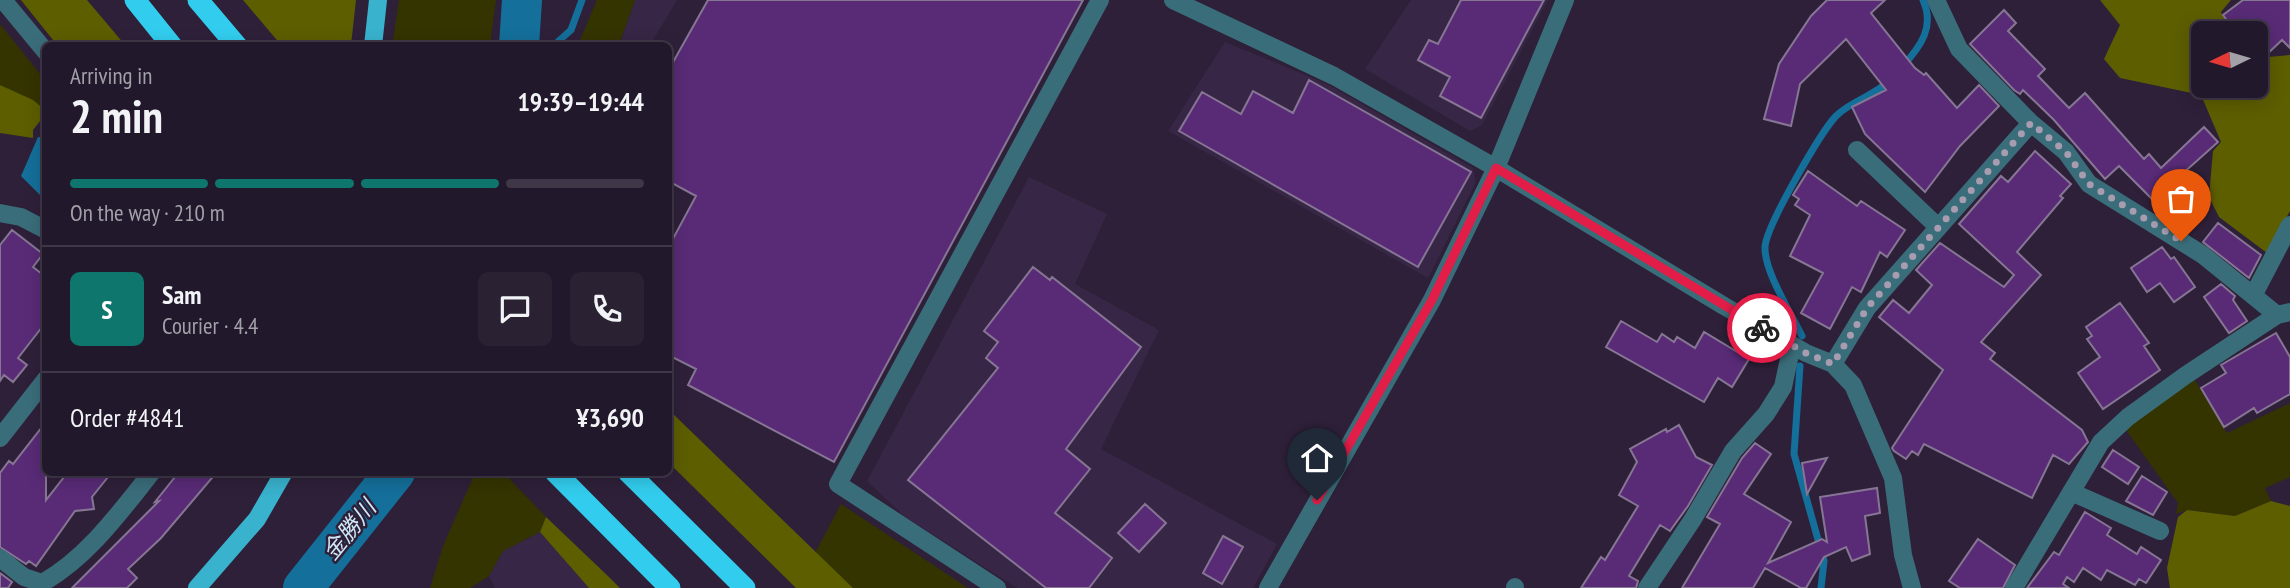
<!DOCTYPE html>
<html lang="en">
<head>
<meta charset="utf-8">
<style>
	:root { --surface:#22182b; --page:#2a2133; --text:#f1f3f6; --muted:#a2a0a9; --line:#3f3747; --accent:#0f766e }
	body { margin:0; font-family:"PT Sans Narrow","Noto Sans JP",sans-serif; background:var(--page); color:var(--text); height:100vh; display:flex; flex-direction:column; font-size:26px; white-space:nowrap }
	* { box-sizing:border-box; margin:0 }
	p { font-size:23px; color:var(--muted) }
	.icon { flex:none; width:38px; height:38px; fill:none; stroke:currentColor; stroke-width:2; stroke-linecap:round; stroke-linejoin:round }
	.map { position:relative; flex:1; overflow:hidden }
	.details { position:absolute; left:42px; top:42px; width:630px; height:434px; display:flex; flex-direction:column; background:var(--surface); border-radius:10px; box-shadow:0 4px 18px #0003,0 0 0 2px var(--line) }
	.details>* { flex:none }
	.needle { width:46px; rotate:265deg }
	.buttons { position:absolute; left:2191px; top:21px; display:grid; gap:14px }
	.buttons a { display:grid; place-items:center; width:77px; height:77px; border-radius:10px; background:var(--surface); box-shadow:0 4px 18px #0003,0 0 0 2px var(--line); font-size:35px }
	.pin { position:absolute; display:grid; place-items:center; width:60px; height:60px; color:#fff; margin:-72px -30px; border-radius:50% 50% 50% 0; rotate:-45deg; box-shadow:0 0 7px #0007 }
	.pin .icon { rotate:45deg }
	.courier { position:absolute; display:grid; place-items:center; width:70px; height:70px; margin:-35px; border:5px solid #e11d48; border-radius:50%; background:#fff; color:#222; box-shadow:0 2px 9px #0007 }
	.headline em { font-style:normal; font-weight:700 }
	.headline div { display:flex; flex-direction:column-reverse }
	.headline { display:flex; align-items:center; justify-content:space-between; height:119px; padding:0 28px }
	h1 { font-size:46px; font-weight:700; line-height:52px }
	.bar { display:grid; grid-template-columns:repeat(4,1fr); gap:10px 7px; align-content:center; height:84px; padding:0 28px }
	.bar i { height:9px; border-radius:5px; background:var(--line) }
	.bar .on { background:var(--accent) }
	.bar p { grid-column:span 4 }
	.line { display:flex; align-items:center; gap:18px; padding:0 28px; border-top:2px solid var(--line) }
	.line div { flex:1 }
	.round { display:grid; place-items:center; flex:none; width:74px; height:74px; border-radius:10px; background:var(--page) }
	.map>svg:first-child { display:block }
	.built { fill:#372645 }
	.green { fill:#343401 }
	.forest { fill:#5d5e00 }
	.water { fill:#146f9a }
	.lines { fill:none; stroke-linecap:round; stroke-linejoin:round }
	.stream { stroke:#146f9a; stroke-width:7 }
	.river { stroke:#146f9a; stroke-width:40 }
	.building { fill:#592b77; stroke:#867694; stroke-width:2 }
	.minor { stroke:#3a6d7a; stroke-width:18 }
	.major { stroke:#39b2cd; stroke-width:18 }
	.highway { stroke:#32cdee; stroke-width:21 }
	.done { stroke:#a79cb0; stroke-width:7; stroke-dasharray:0 12.6 }
	.route { stroke:#e11d48; stroke-width:9 }
	.labels { text-anchor:middle; stroke-width:5; stroke-linejoin:round; paint-order:stroke }
	.water-label { font-size:23px; font-style:italic; fill:#d0e7f6; stroke:#2e2039 }
</style>
</head>
<body>
<div class="map">
<svg width="2290" height="588" viewBox="0 0 2290 588">
	<rect width="100%" height="100%" fill="#2e2039"/>
	<path class="built" d="M 635,0 L 677,0 L 650,45 L 619,46 Z
		M 1411,0 L 1548,0 L 1482,125 L 1470,131 L 1365,69 Z
		M 1225,42 L 1327,84 L 1473,168 L 1476,182 L 1428,278 L 1168,131 Z
		M 1029,177 L 1107,214 L 1075,284 L 1159,330 L 1101,449 L 1277,544 L 1253,588 L 1017,588 L 904,516 L 867,481 Z
		M 540,532 L 589,588 L 495,588 L 489,576 L 503,551 Z"/>
	<path class="green" d="M 399,0 L 496,0 L 490,45 L 392,45 Z
		M 597,0 L 635,0 L 619,45 L 578,45 Z
		M 0,24 L 45,80 L 45,101 L 40,106 L 0,85 Z
		M 2193,377 L 2227,433 L 2290,403 L 2290,477 L 2265,488 L 2271,501 L 2235,516 L 2187,510 L 2176,514 L 2178,503 L 2126,430 L 2153,405 Z
		M 475,473 L 504,473 L 546,517 L 540,532 L 503,551 L 489,576 L 470,588 L 430,588 L 443,546 Z
		M 841,504 L 968,588 L 853,588 L 815,553 Z"/>
	<path class="forest" d="M 21,0 L 87,0 L 125,45 L 57,45 Z
		M 243,0 L 356,0 L 351,45 L 281,45 Z
		M 2100,0 L 2231,0 L 2221,12 L 2231,33 L 2203,33 L 2203,86 L 2256,86 L 2256,58 L 2290,55 L 2290,211 L 2267,253 L 2219,217 L 2209,197 L 2213,151 L 2221,142 L 2201,95 L 2120,78 L 2104,59 L 2120,25 Z
		M 0,85 L 33,100 L 45,110 L 45,115 L 33,130 L 33,138 L 0,133 Z
		M 669,410 L 853,588 L 796,588 L 669,463 Z
		M 2271,501 L 2290,506 L 2290,588 L 2170,588 L 2167,568 L 2178,517 L 2187,510 L 2235,516 Z
		M 546,517 L 610,578 L 620,588 L 589,588 L 540,532 Z"/>
	<path class="water" d="M 38,137 L 45,138 L 45,200 L 21,176 Z"/>
	<g class="lines">
		<path class="stream" d="M 553,46 L 571,30 L 582,0
			M 1902,67 C 1921,46 1935,27 1923,0
			M 1802,336 C 1791,313 1764,271 1765,247 C 1766,226 1821,132 1836,116 C 1852,100 1875,96 1890,80
			M 1800,366 L 1794,454 L 1824,561 L 1821,588"/>
		<path class="river" d="M 519,46 L 522,0
			M 303,588 L 395,472"/>
	</g>
	<path class="building" d="M 708,0 L 1083,0 L 834,462 L 688,385 L 696,369 L 668,355 L 668,248 L 696,196 L 668,181 L 668,71 Z
		M 1461,0 L 1544,0 L 1481,118 L 1440,96 L 1450,77 L 1418,60 L 1429,40 L 1438,44 Z
		M 1827,0 L 1885,0 L 1871,13 L 1915,68 L 1924,75 L 1926,73 L 1957,108 L 1979,85 L 1999,106 L 1960,146 L 1925,192 L 1865,134 L 1852,107 L 1886,90 L 1846,39 L 1800,84 L 1791,126 L 1764,119 L 1779,64 L 1811,16 Z
		M 2243,0 L 2290,0 L 2290,48 L 2282,40 L 2264,57 L 2256,49 L 2256,33 L 2236,33 L 2223,15 Z
		M 2004,10 L 2016,23 L 2008,31 L 2045,69 L 2038,76 L 2069,108 L 2085,93 L 2144,159 L 2149,154 L 2161,168 L 2204,127 L 2218,142 L 2153,200 L 2119,166 L 2105,179 L 2054,120 L 2023,90 L 2020,94 L 2014,90 L 1970,44 Z
		M 1309,80 L 1471,172 L 1418,267 L 1179,131 L 1202,92 L 1241,114 L 1253,91 L 1293,113 Z
		M 2035,151 L 2071,184 L 2060,196 L 2063,198 L 2017,252 L 2041,275 L 1981,342 L 1995,353 L 1990,359 L 2082,430 L 2088,442 L 2069,464 L 2053,455 L 2032,498 L 1924,444 L 1918,455 L 1912,451 L 1906,459 L 1894,451 L 1892,448 L 1943,370 L 1879,317 L 1893,300 L 1909,313 L 1932,285 L 1916,270 L 1940,243 L 2004,287 L 2014,275 L 1959,224 L 2001,176 L 2008,182 Z
		M 1808,171 L 1857,206 L 1861,201 L 1905,230 L 1887,257 L 1880,252 L 1861,292 L 1852,287 L 1830,329 L 1801,313 L 1823,273 L 1790,256 L 1810,215 L 1795,205 L 1799,199 L 1793,195 Z
		M 2218,223 L 2261,255 L 2249,278 L 2203,242 Z
		M 12,230 L 43,254 L 33,267 L 46,277 L 46,322 L 18,358 L 27,365 L 13,382 L 4,375 L 0,381 L 0,245 Z
		M 2162,247 L 2171,259 L 2174,257 L 2195,287 L 2174,302 L 2160,283 L 2147,292 L 2131,268 Z
		M 1033,267 L 1050,280 L 1052,277 L 1141,347 L 1066,449 L 1090,469 L 1055,513 L 1112,558 L 1089,588 L 1046,588 L 908,480 L 998,368 L 986,358 L 998,342 L 984,331 Z
		M 2221,284 L 2235,296 L 2233,300 L 2247,321 L 2229,333 L 2204,297 Z
		M 2120,303 L 2149,343 L 2144,346 L 2160,370 L 2103,409 L 2078,373 L 2100,357 L 2087,339 L 2092,336 L 2086,327 Z
		M 1621,321 L 1657,342 L 1662,334 L 1674,342 L 1677,337 L 1695,348 L 1704,332 L 1749,359 L 1732,387 L 1718,378 L 1704,402 L 1606,347 Z
		M 2276,333 L 2290,357 L 2290,394 L 2257,413 L 2254,408 L 2224,427 L 2201,388 L 2226,373 L 2221,365 Z
		M 46,422 L 46,500 L 68,472 L 112,472 L 92,497 L 94,509 L 75,511 L 36,566 L 29,561 L 26,564 L 0,547 L 0,473 L 9,461 L 13,464 Z
		M 1679,425 L 1696,457 L 1712,465 L 1688,506 L 1670,531 L 1660,525 L 1629,576 L 1638,581 L 1636,588 L 1581,588 L 1601,557 L 1605,560 L 1638,506 L 1619,495 L 1637,462 L 1630,449 L 1666,429 L 1667,432 Z
		M 1755,443 L 1771,454 L 1744,494 L 1791,522 L 1768,563 L 1822,539 L 1827,542 L 1820,497 L 1877,488 L 1880,513 L 1865,516 L 1870,554 L 1852,561 L 1846,547 L 1824,557 L 1806,588 L 1801,588 L 1765,568 L 1753,588 L 1682,588 L 1720,524 L 1707,517 L 1742,458 Z
		M 2113,450 L 2139,467 L 2128,484 L 2102,467 Z
		M 1827,458 L 1807,494 L 1802,463 Z
		M 179,472 L 217,472 L 161,538 L 128,569 L 137,578 L 127,588 L 72,588 L 159,501 L 155,502 Z
		M 2142,476 L 2167,492 L 2153,515 L 2126,501 Z
		M 1145,504 L 1166,523 L 1139,552 L 1118,533 Z
		M 2085,512 L 2111,528 L 2107,535 L 2137,554 L 2141,547 L 2161,560 L 2146,583 L 2139,579 L 2135,585 L 2107,570 L 2101,580 L 2083,568 L 2074,582 L 2067,577 L 2063,584 L 2069,588 L 2027,588 L 2054,552 L 2059,555 Z
		M 1223,536 L 1243,547 L 1222,584 L 1203,573 Z
		M 1978,539 L 2015,565 L 2003,588 L 1960,588 L 1949,581 Z
		M 0,573 L 12,582 L 8,588 L 0,588 Z"/>
	<g class="lines">
		<path class="minor" d="M 3,0 L 46,52
			M 1173,0 L 1334,76 L 1496,168 L 1724,306 L 1806,353 L 1833,364 L 1853,385 L 1893,478 L 1903,555 L 1912,588
			M 1936,0 L 1959,49 L 2031,123 L 2066,152 L 2089,184 L 2203,255 L 2277,315
			M 1857,150 L 1938,227
			M 0,213 L 21,217 L 46,230
			M 2254,294 L 2290,225
			M 1833,364 L 1867,308 L 2031,123
			M 0,438 L 46,379
			M 2071,492 L 2160,531
			M 0,558 L 24,577 L 42,583 C 87,558 120,512 152,472
			M 997,588 L 838,484 L 1100,0
			M 1268,588 L 1432,300 L 1496,168 L 1565,0
			M 1515,588 L 1515,587
			M 1647,588 L 1693,519 L 1733,451 L 1766,414 L 1783,387 L 1792,345
			M 2014,588 L 2101,442 L 2128,417 L 2186,375 L 2277,315 L 2290,312"/>
		<path class="major" d="M 373,46 L 378,0
			M 197,588 L 257,519 L 284,472"/>
		<path class="highway" d="M 135,0 L 172,46
			M 198,0 L 237,46
			M 555,472 L 670,588
			M 628,472 L 745,588"/>
	</g>
	<g class="lines">
		<path class="done" d="M 1762,328 L 1806,353 L 1833,364 L 1867,308 L 2031,123 L 2066,152 L 2089,184 L 2181,241"/>
		<path class="route" d="M 1317,500 L 1432,300 L 1496,168 L 1762,328"/>
	</g>
	<g class="labels">
		<g class="water-label">
			<text transform="translate(349 530) rotate(-51)" y="8">金勝川</text>
		</g>
	</g>
</svg>
<div class="buttons">
<a><svg class="needle" viewBox="-14 -14 28 28"><path d="M0-13l5 13h-10z" fill="#e53935"/><path d="M0 13l5-13h-10z" fill="#a2a0a9"/></svg></a>
</div>
<div class="pin" style="left:2181px;top:241px;background:#ea580c"><svg class="icon" aria-label="bag" viewBox="0 0 24 24"><path d="M5 8h14l-1 12H6zM9 8a3 3 0 0 1 6 0"/></svg></div>
<div class="pin" style="left:1317px;top:500px;background:#1f2937"><svg class="icon" aria-label="home" viewBox="0 0 24 24"><path d="M3 11l9-7 9 7M6 9v11h12V9"/></svg></div>
<div class="courier" style="left:1762px;top:328px"><svg class="icon" aria-label="bike" viewBox="0 0 24 24"><circle cx="6" cy="16" r="4"/><circle cx="18" cy="16" r="4"/><path d="M6 16l4-8h5l3 8M10 8l3 8H6M13 5h3"/></svg></div>
<section class="details">
<div class="headline"><div><h1>2 min</h1><p>Arriving in</p></div><em>19:39–19:44</em></div>
<div class="bar"><i class="on"></i><i class="on"></i><i class="on"></i><i></i><p>On the way · 210 m</p></div>
<div class="line" style="height:126px"><b class="round" style="background:var(--accent);color:#fff">S</b><div><b>Sam</b><p>Courier · 4.4</p></div><a class="round"><svg class="icon" aria-label="chat" viewBox="0 0 24 24"><path d="M4 5h16v11H9l-5 4z"/></svg></a><a class="round"><svg class="icon" aria-label="phone" viewBox="0 0 24 24"><path d="M5 4h4l2 5-3 2q2 4 5 5l2-3 5 2v4C11 20 4 13 5 4z"/></svg></a></div>
<div class="line" style="height:91px"><div>Order #4841</div><b>¥3,690</b></div>
</section>
</div>
</body>
</html>
